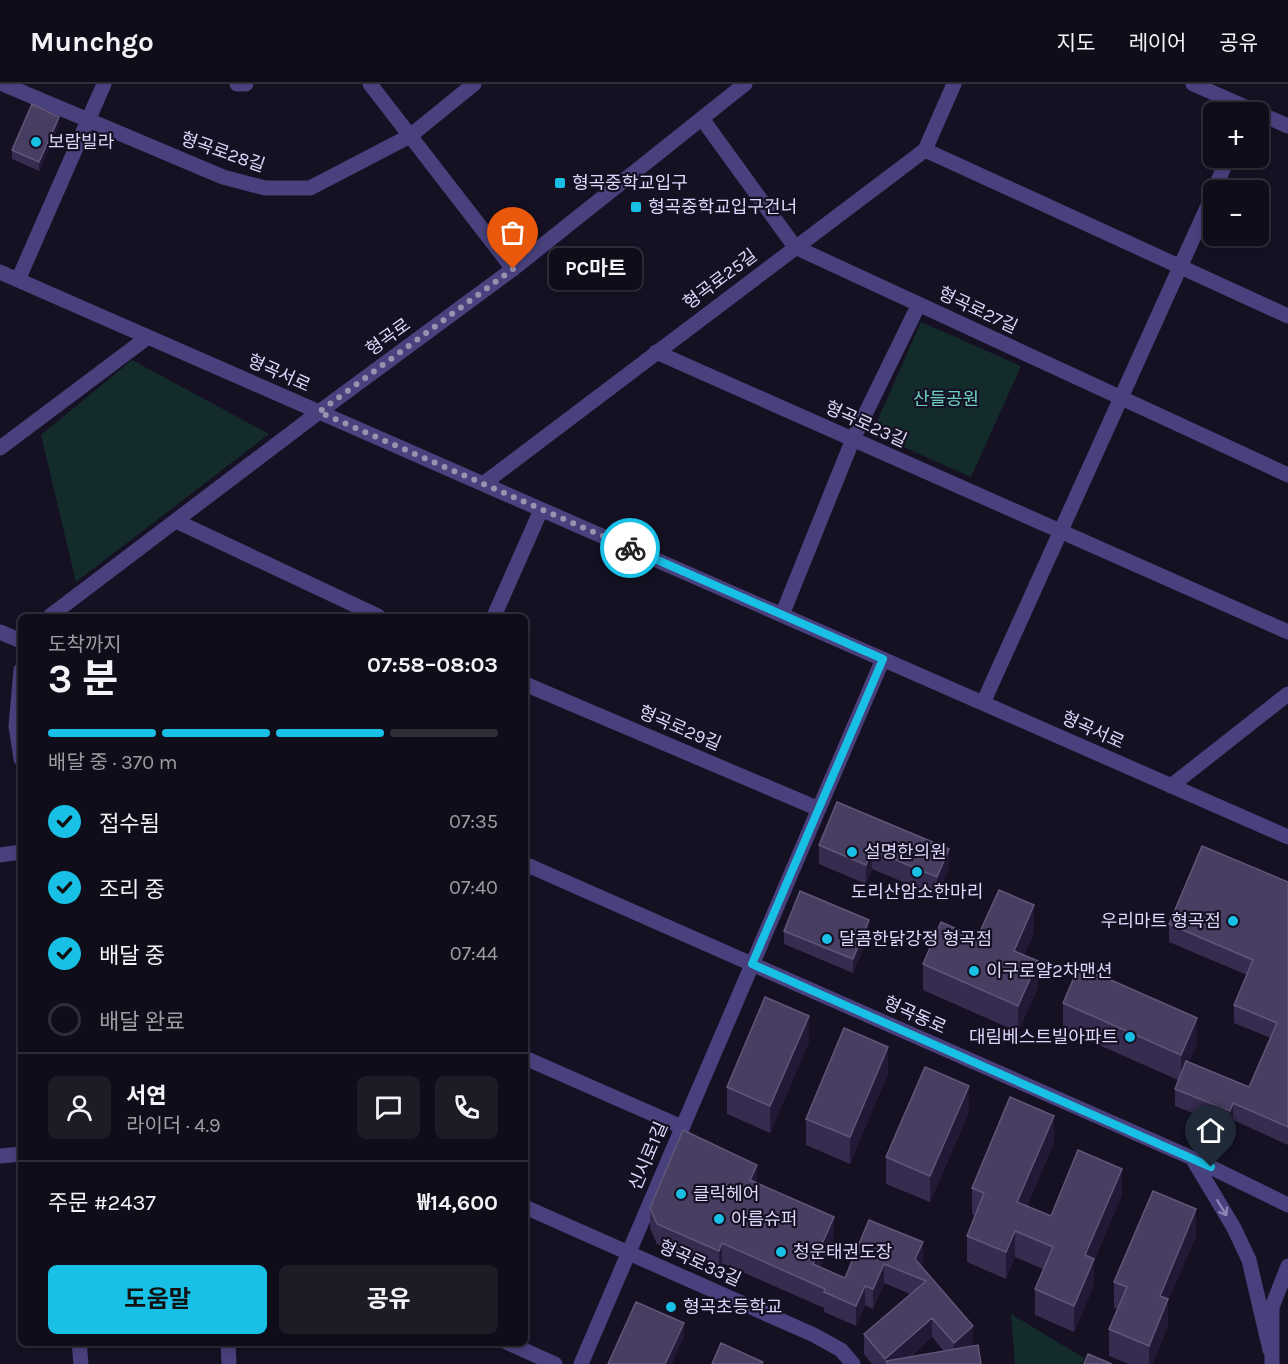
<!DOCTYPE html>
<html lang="ko">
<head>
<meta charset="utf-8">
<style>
	:root { --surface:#100d1a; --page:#1e1b27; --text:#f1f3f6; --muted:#9c9ca2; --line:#302d39; --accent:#18c0e6 }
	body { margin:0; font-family:Karla,"Noto Sans KR",sans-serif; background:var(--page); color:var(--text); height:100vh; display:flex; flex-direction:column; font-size:22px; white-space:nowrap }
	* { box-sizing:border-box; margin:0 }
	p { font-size:20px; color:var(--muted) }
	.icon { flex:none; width:33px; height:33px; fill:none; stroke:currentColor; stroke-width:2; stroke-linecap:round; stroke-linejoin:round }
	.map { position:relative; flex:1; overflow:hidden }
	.sheet { position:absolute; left:18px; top:530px; width:510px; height:732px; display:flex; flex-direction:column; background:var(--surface); border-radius:9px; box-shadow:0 3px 9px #0003,0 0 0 2px var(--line) }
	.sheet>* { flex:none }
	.buttons { position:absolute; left:1203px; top:18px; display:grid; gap:12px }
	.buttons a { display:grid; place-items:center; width:66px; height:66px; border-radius:9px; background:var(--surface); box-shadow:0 3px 9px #0003,0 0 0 2px var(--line); font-size:30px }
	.pin { position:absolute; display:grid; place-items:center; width:51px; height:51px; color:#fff; margin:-62px -26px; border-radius:50% 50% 50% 0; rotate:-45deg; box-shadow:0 0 6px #0007 }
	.pin .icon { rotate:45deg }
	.courier { position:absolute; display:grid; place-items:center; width:60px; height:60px; margin:-30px; border:4px solid #18c0e6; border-radius:50%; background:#fff; color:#222; box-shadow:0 2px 8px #0007 }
	.bubble { position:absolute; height:42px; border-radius:9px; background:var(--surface); box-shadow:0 3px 9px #0003,0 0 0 2px var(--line); font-size:20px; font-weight:700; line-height:42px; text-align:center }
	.summary em { font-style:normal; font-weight:700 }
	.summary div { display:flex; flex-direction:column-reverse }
	.summary { display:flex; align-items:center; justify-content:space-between; height:102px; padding:0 30px }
	h1 { font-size:39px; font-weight:700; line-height:45px }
	.bar { display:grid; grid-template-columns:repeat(4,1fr); gap:9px 6px; align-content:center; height:72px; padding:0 30px }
	.bar i { height:8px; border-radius:4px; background:var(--line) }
	.bar .selected { background:var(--accent) }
	.bar p { grid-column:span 4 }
	.line { display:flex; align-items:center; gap:15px; padding:0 30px; border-top:2px solid var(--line) }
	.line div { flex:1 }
	.round { display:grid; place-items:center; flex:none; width:63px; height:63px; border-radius:9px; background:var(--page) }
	ol { padding:0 30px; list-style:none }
	li { display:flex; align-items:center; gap:18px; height:66px }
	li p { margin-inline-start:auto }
	li .icon { padding:6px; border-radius:50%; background:var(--accent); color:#111; stroke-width:4 }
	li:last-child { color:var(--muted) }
	li i { width:33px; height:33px; border:3px solid var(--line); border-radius:50% }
	.primary-button { display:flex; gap:12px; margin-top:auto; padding:12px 30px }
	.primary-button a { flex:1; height:69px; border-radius:9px; background:var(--accent); color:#111; font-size:24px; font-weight:700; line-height:69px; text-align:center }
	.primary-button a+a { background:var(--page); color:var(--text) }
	header { display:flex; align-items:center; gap:36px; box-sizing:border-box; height:84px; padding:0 30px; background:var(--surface); border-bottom:2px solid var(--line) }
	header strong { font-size:28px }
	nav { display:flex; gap:33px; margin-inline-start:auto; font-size:21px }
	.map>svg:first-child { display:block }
	.green { fill:#142b2c }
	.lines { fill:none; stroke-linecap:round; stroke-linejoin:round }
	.minor { stroke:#48417d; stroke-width:15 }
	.tertiary { stroke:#48417d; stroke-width:15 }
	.wall { fill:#362c4f; fill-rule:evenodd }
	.shaded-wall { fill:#211936 }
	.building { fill:#483e61; stroke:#5f567a; stroke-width:1.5 }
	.oneway { stroke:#8c84b6 }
	.done { stroke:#9892af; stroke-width:6; stroke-dasharray:0 10.8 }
	.route { stroke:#18c0e6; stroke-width:8 }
	.poi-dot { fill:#18c0e6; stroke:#151123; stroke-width:2 }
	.labels { text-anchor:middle; stroke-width:4.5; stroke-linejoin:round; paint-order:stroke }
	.poi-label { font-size:18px; fill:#ded7fb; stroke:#151123; text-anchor:start }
	.street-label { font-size:18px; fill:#ded7fb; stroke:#151123 }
	.park-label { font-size:18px; fill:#6ad3c2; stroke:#151123 }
</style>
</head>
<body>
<header>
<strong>Munchgo</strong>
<nav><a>지도</a><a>레이어</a><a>공유</a></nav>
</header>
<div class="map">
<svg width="1288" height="1280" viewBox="0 0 1288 1280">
	<rect width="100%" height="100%" fill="#151123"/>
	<path class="green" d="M 921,238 L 1021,282 L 971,393 L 872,349 Z
		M 132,276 L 269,350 L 76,498 L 41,351 Z
		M 1011,1230 L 1084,1274 L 1082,1280 L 1015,1280 Z"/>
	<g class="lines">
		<path class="minor" d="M 3,0 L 223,93 L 265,104 L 310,104 L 410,52 L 474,0
			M 237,0 L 246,0
			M 370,0 L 513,185
			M 703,36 L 795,163 L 1288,391
			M 925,66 L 1288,232
			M 1214,106 L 1228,74
			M 0,188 L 1288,753
			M 18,196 L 104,0
			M 656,268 L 1288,548
			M 0,364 L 148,253
			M 483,400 L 925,66 L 954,0
			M 176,437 L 378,532
			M 782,531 L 853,355 L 919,220
			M 494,532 L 541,426
			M 525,600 L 819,725
			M 983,619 L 1214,108
			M 1171,702 L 1288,610
			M 0,771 L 21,768
			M 525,974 L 682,1043
			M 0,1072 L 21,1070
			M 525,1123 L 814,1251 L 841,1266 L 853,1280
			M 228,1258 L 229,1280
			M 506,1258 L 555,1280
			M 581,1280 L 883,575"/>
		<path class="tertiary" d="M 1193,0 L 1257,28
			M 1258,29 L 1288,42
			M 50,532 L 319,328 L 513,185 L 745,0
			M 0,548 L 21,557
			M 21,586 L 16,642 L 21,675
			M 525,780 L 1192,1074 L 1288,1121
			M 1192,1074 L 1234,1144 L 1249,1176 L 1270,1266
			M 79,1258 L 81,1280
			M 1272,1280 L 1272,1223 L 1288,1182"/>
	</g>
	<path class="wall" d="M 59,42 L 39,87 L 12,75 L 12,66 Z
		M 819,761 L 949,765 L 949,784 L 937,812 L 872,785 L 866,800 L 819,780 Z
		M 1288,798 L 1288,1061 L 1233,1036 L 1230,1044 L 1175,1022 L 1175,1005 L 1178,996 L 1063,945 L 1063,919 L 1197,960 L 1189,978 L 1249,1003 L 1271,954 L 1234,939 L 1234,921 L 1247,891 L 1169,858 L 1169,840 Z
		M 784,847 L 869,850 L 853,889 L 784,860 Z
		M 1034,848 L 1024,871 L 1038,903 L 1018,948 L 923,906 L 923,880 L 977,854 Z
		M 809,958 L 770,1049 L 727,1030 L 727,1003 Z
		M 888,989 L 850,1080 L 806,1061 L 806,1035 Z
		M 969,1028 L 930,1118 L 886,1100 L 886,1073 Z
		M 1054,1058 L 1027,1122 L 1051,1132 L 1122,1111 L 1094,1177 L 1094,1201 L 1074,1248 L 1035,1231 L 1035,1205 L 1043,1185 L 1015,1173 L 1006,1195 L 967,1178 L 967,1152 L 975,1132 L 972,1130 L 972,1104 Z
		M 757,1099 L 834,1153 L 820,1183 L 845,1194 L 869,1136 L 923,1178 L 921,1182 L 973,1262 L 981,1280 L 872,1280 L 864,1270 L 864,1250 L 910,1210 L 884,1199 L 873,1225 L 865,1221 L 856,1242 L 824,1228 L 824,1224 L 722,1179 L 719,1187 L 657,1160 L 650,1144 L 650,1124 ZM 932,1253 L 944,1267 L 910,1273 Z
		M 1196,1152 L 1168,1217 L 1168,1242 L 1152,1280 L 1129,1280 L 1109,1272 L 1109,1245 L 1118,1225 L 1114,1224 L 1114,1198 Z"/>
	<path class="shaded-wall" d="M 59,33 L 59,42 L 39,87 L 39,78 Z
		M 949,765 L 949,784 L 937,812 L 937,793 Z
		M 872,766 L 872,785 L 866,800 L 866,781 Z
		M 1034,821 L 1034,848 L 1014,893 L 1014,867 Z
		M 869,836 L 869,850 L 853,889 L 853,875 Z
		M 1038,877 L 1038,903 L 1018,948 L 1018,922 Z
		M 809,932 L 809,958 L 770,1049 L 770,1022 Z
		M 1197,934 L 1197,960 L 1181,997 L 1181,971 Z
		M 888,963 L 888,989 L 850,1080 L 850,1053 Z
		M 969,1002 L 969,1028 L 930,1118 L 930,1092 Z
		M 1233,1019 L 1233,1036 L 1230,1044 L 1230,1027 Z
		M 1054,1032 L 1054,1058 L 1017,1144 L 1017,1118 Z
		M 757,1081 L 757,1100 L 750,1096 Z
		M 1122,1085 L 1122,1111 L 1094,1177 L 1094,1201 L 1074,1248 L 1074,1222 L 1085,1171 Z
		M 1196,1125 L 1196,1152 L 1168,1217 L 1168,1242 L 1152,1280 L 1149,1280 L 1149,1262 L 1160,1212 Z
		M 834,1133 L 834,1153 L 813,1200 L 813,1180 Z
		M 1015,1147 L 1015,1173 L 1006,1195 L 1006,1168 Z
		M 923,1158 L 923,1178 L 915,1195 L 915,1175 Z
		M 722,1159 L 722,1179 L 719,1187 L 719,1167 Z
		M 884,1180 L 884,1199 L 873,1225 L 873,1205 Z
		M 865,1202 L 865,1221 L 856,1242 L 856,1222 Z
		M 932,1234 L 932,1253 L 901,1280 L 886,1277 L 886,1280 L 885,1280 L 885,1275 Z
		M 684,1239 L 684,1253 L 672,1280 L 665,1280 Z
		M 973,1242 L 973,1262 L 954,1278 L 954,1259 Z"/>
	<path class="building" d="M 32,20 L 59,33 L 39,78 L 12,66 Z
		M 837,718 L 949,765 L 937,793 L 872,766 L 866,781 L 819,761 Z
		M 1202,762 L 1288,798 L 1288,1043 L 1233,1019 L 1230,1027 L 1175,1005 L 1186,977 L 1249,1003 L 1277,939 L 1234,921 L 1253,876 L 1169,840 Z
		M 999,806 L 1034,821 L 1014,867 L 1038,877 L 1018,922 L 923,880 L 941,838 L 977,854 Z
		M 800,807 L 869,836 L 853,875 L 784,847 Z
		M 1079,882 L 1197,934 L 1181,971 L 1063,919 Z
		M 765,913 L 809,932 L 770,1022 L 727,1003 Z
		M 844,944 L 888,963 L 850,1053 L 806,1035 Z
		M 925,983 L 969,1002 L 930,1092 L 886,1073 Z
		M 1010,1013 L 1054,1032 L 1017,1118 L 1051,1132 L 1078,1066 L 1122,1085 L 1085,1171 L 1094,1175 L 1074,1222 L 1035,1205 L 1053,1163 L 1015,1147 L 1006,1168 L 967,1152 L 984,1109 L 972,1104 Z
		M 683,1046 L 757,1081 L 750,1096 L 834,1133 L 813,1180 L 845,1194 L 869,1136 L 923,1158 L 915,1175 L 973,1242 L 954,1259 L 932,1234 L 885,1275 L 864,1250 L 926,1197 L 884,1180 L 873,1205 L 865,1202 L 856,1222 L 824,1208 L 825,1205 L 722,1159 L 719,1167 L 657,1140 L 650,1124 Z
		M 1153,1107 L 1196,1125 L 1160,1212 L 1168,1215 L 1149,1262 L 1109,1245 L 1127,1203 L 1114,1198 Z
		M 636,1218 L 684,1239 L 665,1280 L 608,1280 Z
		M 721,1259 L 763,1278 L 762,1280 L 712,1280 Z
		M 978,1261 L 981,1280 L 887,1280 L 886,1277 Z
		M 1088,1270 L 1112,1280 L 1084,1280 Z"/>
	<defs><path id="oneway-shaft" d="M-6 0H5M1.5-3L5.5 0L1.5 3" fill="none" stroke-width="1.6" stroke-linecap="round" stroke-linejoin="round" transform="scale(1.5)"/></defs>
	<use class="oneway" href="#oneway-shaft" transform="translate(1222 1124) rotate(59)"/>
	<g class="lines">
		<path class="done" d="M 513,185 L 319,328 L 630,464"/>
		<path class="route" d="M 630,464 L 883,575 L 752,880 L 1211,1083"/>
	</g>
	<g class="poi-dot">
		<circle cx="36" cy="58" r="6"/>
		<rect x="554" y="93" width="12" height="12" rx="3"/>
		<rect x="630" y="117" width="12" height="12" rx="3"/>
		<circle cx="852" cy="768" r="6"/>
		<circle cx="917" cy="788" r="6"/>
		<circle cx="1233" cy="837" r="6"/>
		<circle cx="827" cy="855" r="6"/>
		<circle cx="974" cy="887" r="6"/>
		<circle cx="1130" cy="953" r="6"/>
		<circle cx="681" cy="1110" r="6"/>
		<circle cx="719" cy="1135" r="6"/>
		<circle cx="781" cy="1168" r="6"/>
		<circle cx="671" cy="1223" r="6"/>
	</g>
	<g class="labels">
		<g class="poi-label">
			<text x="48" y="64">보람빌라</text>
			<text x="572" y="105">형곡중학교입구</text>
			<text x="648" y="129">형곡중학교입구건너</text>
			<text x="864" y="774">설명한의원</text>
			<text x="917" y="814" text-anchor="middle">도리산암소한마리</text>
			<text x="1221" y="843" text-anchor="end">우리마트 형곡점</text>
			<text x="839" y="861">달콤한닭강정 형곡점</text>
			<text x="986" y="893">이구로얄2차맨션</text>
			<text x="1118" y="959" text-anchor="end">대림베스트빌아파트</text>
			<text x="693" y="1116">클릭헤어</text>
			<text x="731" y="1141">아름슈퍼</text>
			<text x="793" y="1174">청운태권도장</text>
			<text x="683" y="1229">형곡초등학교</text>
		</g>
		<g class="street-label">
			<text transform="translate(223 68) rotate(19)" y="6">형곡로28길</text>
			<text transform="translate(720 195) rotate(-37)" y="6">형곡로25길</text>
			<text transform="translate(978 226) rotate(25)" y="6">형곡로27길</text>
			<text transform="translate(388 253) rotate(-36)" y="6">형곡로</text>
			<text transform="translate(279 289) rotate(24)" y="6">형곡서로</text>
			<text transform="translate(866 340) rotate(24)" y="6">형곡로23길</text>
			<text transform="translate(680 644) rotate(23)" y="6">형곡로29길</text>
			<text transform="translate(1093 646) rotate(24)" y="6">형곡서로</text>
			<text transform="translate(915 931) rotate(24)" y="6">형곡동로</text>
			<text transform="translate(648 1072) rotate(-67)" y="6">신시로1길</text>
			<text transform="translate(700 1179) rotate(24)" y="6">형곡로33길</text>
		</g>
		<g class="park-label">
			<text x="946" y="321">산들공원</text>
		</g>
	</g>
</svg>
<div class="buttons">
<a>+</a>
<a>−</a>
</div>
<div class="pin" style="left:513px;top:185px;background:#ea580c"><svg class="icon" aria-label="bag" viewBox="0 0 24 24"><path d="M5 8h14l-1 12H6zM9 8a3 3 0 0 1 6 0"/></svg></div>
<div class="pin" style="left:1211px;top:1083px;background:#1f2937"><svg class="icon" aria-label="home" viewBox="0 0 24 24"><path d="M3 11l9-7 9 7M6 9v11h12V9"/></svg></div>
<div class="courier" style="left:630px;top:464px"><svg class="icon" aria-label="bike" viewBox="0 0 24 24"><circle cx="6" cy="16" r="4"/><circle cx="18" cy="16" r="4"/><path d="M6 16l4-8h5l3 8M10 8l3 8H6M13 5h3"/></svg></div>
<div class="bubble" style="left:549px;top:164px;width:93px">PC마트</div>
<section class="sheet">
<div class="summary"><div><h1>3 분</h1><p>도착까지</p></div><em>07:58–08:03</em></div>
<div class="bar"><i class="selected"></i><i class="selected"></i><i class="selected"></i><i></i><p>배달 중 · 370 m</p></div>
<ol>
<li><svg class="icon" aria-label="check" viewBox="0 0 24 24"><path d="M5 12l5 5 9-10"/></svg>접수됨<p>07:35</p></li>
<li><svg class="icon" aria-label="check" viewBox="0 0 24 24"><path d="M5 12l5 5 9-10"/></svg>조리 중<p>07:40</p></li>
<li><svg class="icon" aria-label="check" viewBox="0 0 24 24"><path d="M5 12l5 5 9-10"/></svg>배달 중<p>07:44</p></li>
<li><i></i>배달 완료</li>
</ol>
<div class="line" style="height:108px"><a class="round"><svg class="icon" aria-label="person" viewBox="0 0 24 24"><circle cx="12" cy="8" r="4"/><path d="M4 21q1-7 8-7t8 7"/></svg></a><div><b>서연</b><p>라이더 · 4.9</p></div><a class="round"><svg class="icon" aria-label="chat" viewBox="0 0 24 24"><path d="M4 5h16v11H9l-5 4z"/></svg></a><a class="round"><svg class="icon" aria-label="phone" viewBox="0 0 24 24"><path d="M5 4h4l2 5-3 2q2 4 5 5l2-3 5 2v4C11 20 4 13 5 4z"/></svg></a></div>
<div class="line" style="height:78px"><div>주문 #2437</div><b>₩14,600</b></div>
<div class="primary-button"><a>도움말</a><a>공유</a></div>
</section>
</div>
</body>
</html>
